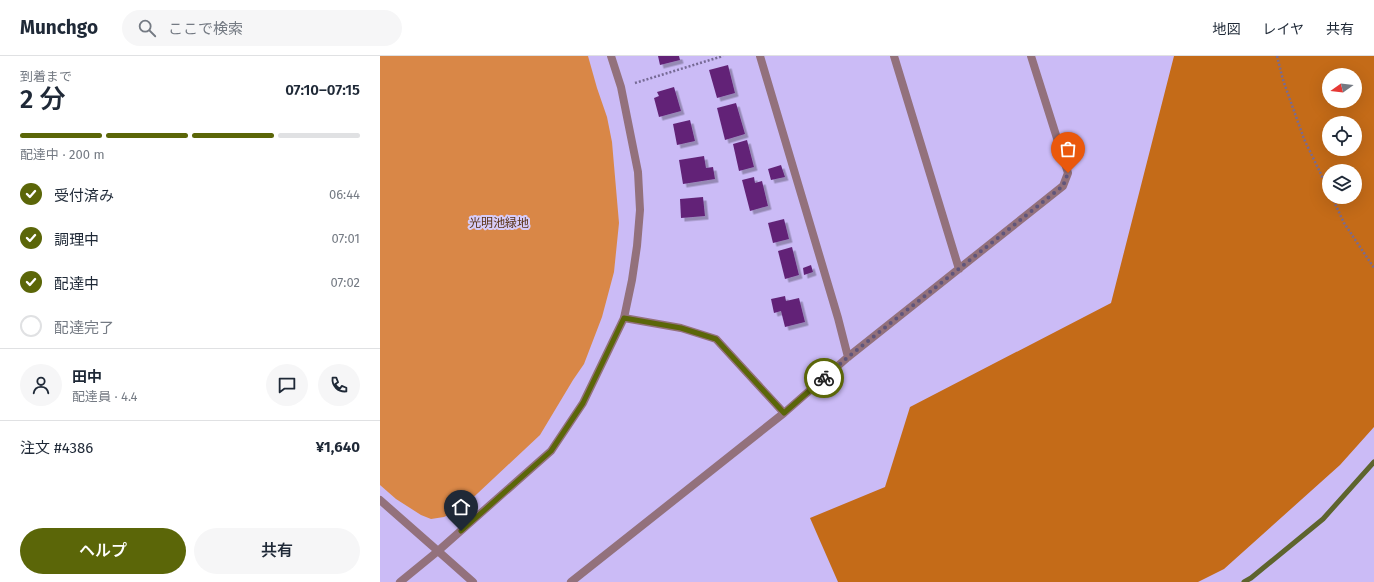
<!DOCTYPE html>
<html lang="ja">
<head>
<meta charset="utf-8">
<style>
	:root { --surface:#fff; --page:#f6f6f7; --text:#1f2937; --muted:#747a83; --line:#e0e1e3; --accent:#5b6608 }
	body { margin:0; font-family:"Fira Sans","Noto Sans JP",sans-serif; background:var(--page); color:var(--text); height:100vh; display:flex; flex-direction:column; font-size:15px; white-space:nowrap }
	* { box-sizing:border-box; margin:0 }
	p { font-size:13px; color:var(--muted) }
	.icon { flex:none; width:22px; height:22px; fill:none; stroke:currentColor; stroke-width:2; stroke-linecap:round; stroke-linejoin:round }
	.map { position:relative; flex:1; overflow:hidden }
	.side { display:flex; flex-direction:column; background:var(--surface); width:380px }
	.side>* { flex:none }
	.needle { width:26px; rotate:256deg }
	.tools { position:absolute; left:942px; top:12px; display:grid; gap:8px }
	.tools a { display:grid; place-items:center; width:40px; height:40px; border-radius:50%; background:var(--surface); box-shadow:0 4px 16px #0002; font-size:20px }
	.pin { position:absolute; display:grid; place-items:center; width:34px; height:34px; color:#fff; margin:-41px -17px; border-radius:50% 50% 50% 0; rotate:-45deg; box-shadow:0 0 4px #0007 }
	.pin .icon { rotate:45deg }
	.courier { position:absolute; display:grid; place-items:center; width:40px; height:40px; margin:-20px; border:3px solid #5b6608; border-radius:50%; background:#fff; color:#222; box-shadow:0 1px 5px #0007 }
	.head em { font-style:normal; font-weight:600 }
	.head div { display:flex; flex-direction:column-reverse }
	.head { display:flex; align-items:center; justify-content:space-between; height:68px; padding:0 20px }
	h1 { font-size:26px; font-weight:600; line-height:30px }
	.bar { display:grid; grid-template-columns:repeat(4,1fr); gap:6px 4px; align-content:center; height:48px; padding:0 20px }
	.bar i { height:5px; border-radius:3px; background:var(--line) }
	.bar .active { background:var(--accent) }
	.bar p { grid-column:span 4 }
	.line { display:flex; align-items:center; gap:10px; padding:0 20px; border-top:1px solid var(--line) }
	.line div { flex:1 }
	.round { display:grid; place-items:center; flex:none; width:42px; height:42px; border-radius:21px; background:var(--page) }
	ol { padding:0 20px; list-style:none }
	li { display:flex; align-items:center; gap:12px; height:44px }
	li p { margin-inline-start:auto }
	li .icon { padding:4px; border-radius:50%; background:var(--accent); color:#fff; stroke-width:4 }
	li:last-child { color:var(--muted) }
	li i { width:22px; height:22px; border:2px solid var(--line); border-radius:50% }
	.cta { display:flex; gap:8px; margin-top:auto; padding:8px 20px }
	.cta a { flex:1; height:46px; border-radius:24px; background:var(--accent); color:#fff; font-size:16px; font-weight:600; line-height:46px; text-align:center }
	.cta a+a { background:var(--page); color:var(--text) }
	header { display:flex; align-items:center; gap:24px; box-sizing:border-box; height:56px; padding:0 20px; background:var(--surface); border-bottom:1px solid var(--line) }
	header strong { font-size:19px }
	nav { display:flex; gap:22px; margin-inline-start:auto; font-size:14px }
	.search { width:280px; height:36px; background:var(--page); display:flex; align-items:center; gap:10px; box-sizing:border-box; padding:0 14px; border-radius:22px; color:var(--muted); font-size:15px }
	main { display:flex; flex:1; min-height:0 }
	.map>svg:first-child { display:block }
	.green { fill:#d98747 }
	.forest { fill:#c46b18; fill-rule:evenodd }
	.lines { fill:none; stroke-linecap:round; stroke-linejoin:round }
	.stream { stroke:#5e642d; stroke-width:5 }
	.building { fill:#622477; filter:url(#shadow) }
	.path { stroke:#766a95; stroke-width:2.5; stroke-dasharray:2 2; stroke-linecap:butt }
	.minor { stroke:#93717c; stroke-width:8 }
	.tertiary { stroke:#93717c; stroke-width:8 }
	.done { stroke:#60557b; stroke-width:4; stroke-dasharray:0 7.2 }
	.route { stroke:#5b6608; stroke-width:5 }
	.labels { text-anchor:middle; stroke-width:4; stroke-linejoin:round; paint-order:stroke }
	.park-label { font-size:12px; fill:#573114; stroke:#d6cbf7 }
</style>
</head>
<body>
<header>
<strong>Munchgo</strong>
<div class="search"><svg class="icon" aria-label="search" viewBox="0 0 24 24"><circle cx="10" cy="10" r="6"/><path d="M15 15l6 6"/></svg>ここで検索</div>
<nav><a>地図</a><a>レイヤ</a><a>共有</a></nav>
</header>
<main>
<section class="side">
<div class="head"><div><h1>2 分</h1><p>到着まで</p></div><em>07:10–07:15</em></div>
<div class="bar"><i class="active"></i><i class="active"></i><i class="active"></i><i></i><p>配達中 · 200 m</p></div>
<ol>
<li><svg class="icon" aria-label="check" viewBox="0 0 24 24"><path d="M5 12l5 5 9-10"/></svg>受付済み<p>06:44</p></li>
<li><svg class="icon" aria-label="check" viewBox="0 0 24 24"><path d="M5 12l5 5 9-10"/></svg>調理中<p>07:01</p></li>
<li><svg class="icon" aria-label="check" viewBox="0 0 24 24"><path d="M5 12l5 5 9-10"/></svg>配達中<p>07:02</p></li>
<li><i></i>配達完了</li>
</ol>
<div class="line" style="height:72px"><a class="round"><svg class="icon" aria-label="person" viewBox="0 0 24 24"><circle cx="12" cy="8" r="4"/><path d="M4 21q1-7 8-7t8 7"/></svg></a><div><b>田中</b><p>配達員 · 4.4</p></div><a class="round"><svg class="icon" aria-label="chat" viewBox="0 0 24 24"><path d="M4 5h16v11H9l-5 4z"/></svg></a><a class="round"><svg class="icon" aria-label="phone" viewBox="0 0 24 24"><path d="M5 4h4l2 5-3 2q2 4 5 5l2-3 5 2v4C11 20 4 13 5 4z"/></svg></a></div>
<div class="line" style="height:52px"><div>注文 #4386</div><b>¥1,640</b></div>
<div class="cta"><a>ヘルプ</a><a>共有</a></div>
</section>
<div class="map">
<svg width="994" height="526" viewBox="0 0 994 526">
	<defs>
		<filter id="shadow"><feDropShadow dx="3.5" dy="3.5" stdDeviation="0" flood-color="#0004"/></filter>
	</defs>
	<rect width="100%" height="100%" fill="#cbbbf6"/>
	<path class="green" d="M 0,0 L 208,0 L 217,32 L 227,61 L 232,86 L 239,167 L 234,216 L 222,261 L 204,308 L 193,324 L 160,379 L 82,452 L 64,461 L 51,463 L 41,459 L 16,443 L 0,429 Z"/>
	<path class="forest" d="M 794,0 L 994,0 L 994,371 L 960,409 L 844,513 L 818,526 L 458,526 L 430,462 L 505,431 L 530,351 L 731,247 ZM 949,19 L 975,19 L 975,45 L 949,45 ZM 949,67 L 975,67 L 975,93 L 949,93 ZM 949,115 L 975,115 L 975,141 L 949,141 Z"/>
	<g class="lines">
		<path class="stream" d="M 864,526 L 871,522 L 943,463 L 994,406"/>
	</g>
	<path class="building" d="M 278,0 L 299,0 L 300,4 L 280,9 Z
		M 348,9 L 355,37 L 337,42 L 329,14 Z
		M 294,31 L 301,55 L 279,61 L 274,42 L 279,40 L 277,36 Z
		M 356,47 L 365,78 L 345,84 L 337,52 Z
		M 310,64 L 315,85 L 297,89 L 293,68 Z
		M 367,84 L 374,111 L 359,115 L 353,88 Z
		M 324,100 L 326,112 L 333,111 L 335,123 L 303,128 L 299,104 Z
		M 401,109 L 405,121 L 391,124 L 388,113 Z
		M 374,121 L 375,127 L 382,125 L 388,150 L 370,155 L 362,124 Z
		M 323,141 L 325,160 L 301,162 L 300,143 Z
		M 404,163 L 409,183 L 393,187 L 388,167 Z
		M 412,191 L 419,219 L 405,223 L 398,195 Z
		M 431,209 L 433,216 L 424,219 L 423,212 Z
		M 405,240 L 406,245 L 419,242 L 425,266 L 405,271 L 401,255 L 394,257 L 391,243 Z"/>
	<g class="lines">
		<path class="path" d="M 897,0 L 903,24 L 924,83 L 949,135
			M 255,27 L 343,0
			M 952,141 L 964,167 L 994,212"/>
		<path class="minor" d="M 380,0 L 458,262 L 468,301
			M 514,0 L 579,213
			M 244,262 L 301,272 L 336,283 L 404,357
			M 58,495 L 93,526
			M 191,526 L 404,357 L 468,301 L 683,130 L 688,117 L 651,0"/>
		<path class="tertiary" d="M 0,444 L 58,495
			M 20,526 L 58,495 L 171,395 L 203,347 L 244,262 L 252,224 L 257,190 L 260,154 L 258,116 L 241,31 L 231,0"/>
	</g>
	<g class="lines">
		<path class="done" d="M 444,322 L 468,301 L 683,130 L 688,117"/>
		<path class="route" d="M 81,475 L 171,395 L 203,347 L 244,262 L 301,272 L 336,283 L 404,357 L 444,322"/>
	</g>
	<g class="labels">
		<g class="park-label">
			<text x="119" y="171">光明池緑地</text>
		</g>
	</g>
</svg>
<div class="tools">
<a><svg class="needle" viewBox="-14 -14 28 28"><path d="M0-13l5 13h-10z" fill="#e53935"/><path d="M0 13l5-13h-10z" fill="#747a83"/></svg></a>
<a><svg class="icon" aria-label="locate" viewBox="0 0 24 24"><circle cx="12" cy="12" r="6"/><path d="M12 2v4M12 18v4M2 12h4M18 12h4"/></svg></a>
<a><svg class="icon" aria-label="layers" viewBox="0 0 24 24"><path d="M12 4l9 5-9 5-9-5zM3 14l9 5 9-5"/></svg></a>
</div>
<div class="pin" style="left:688px;top:117px;background:#ea580c"><svg class="icon" aria-label="bag" viewBox="0 0 24 24"><path d="M5 8h14l-1 12H6zM9 8a3 3 0 0 1 6 0"/></svg></div>
<div class="pin" style="left:81px;top:475px;background:#1f2937"><svg class="icon" aria-label="home" viewBox="0 0 24 24"><path d="M3 11l9-7 9 7M6 9v11h12V9"/></svg></div>
<div class="courier" style="left:444px;top:322px"><svg class="icon" aria-label="bike" viewBox="0 0 24 24"><circle cx="6" cy="16" r="4"/><circle cx="18" cy="16" r="4"/><path d="M6 16l4-8h5l3 8M10 8l3 8H6M13 5h3"/></svg></div>
</div>
</main>
</body>
</html>
